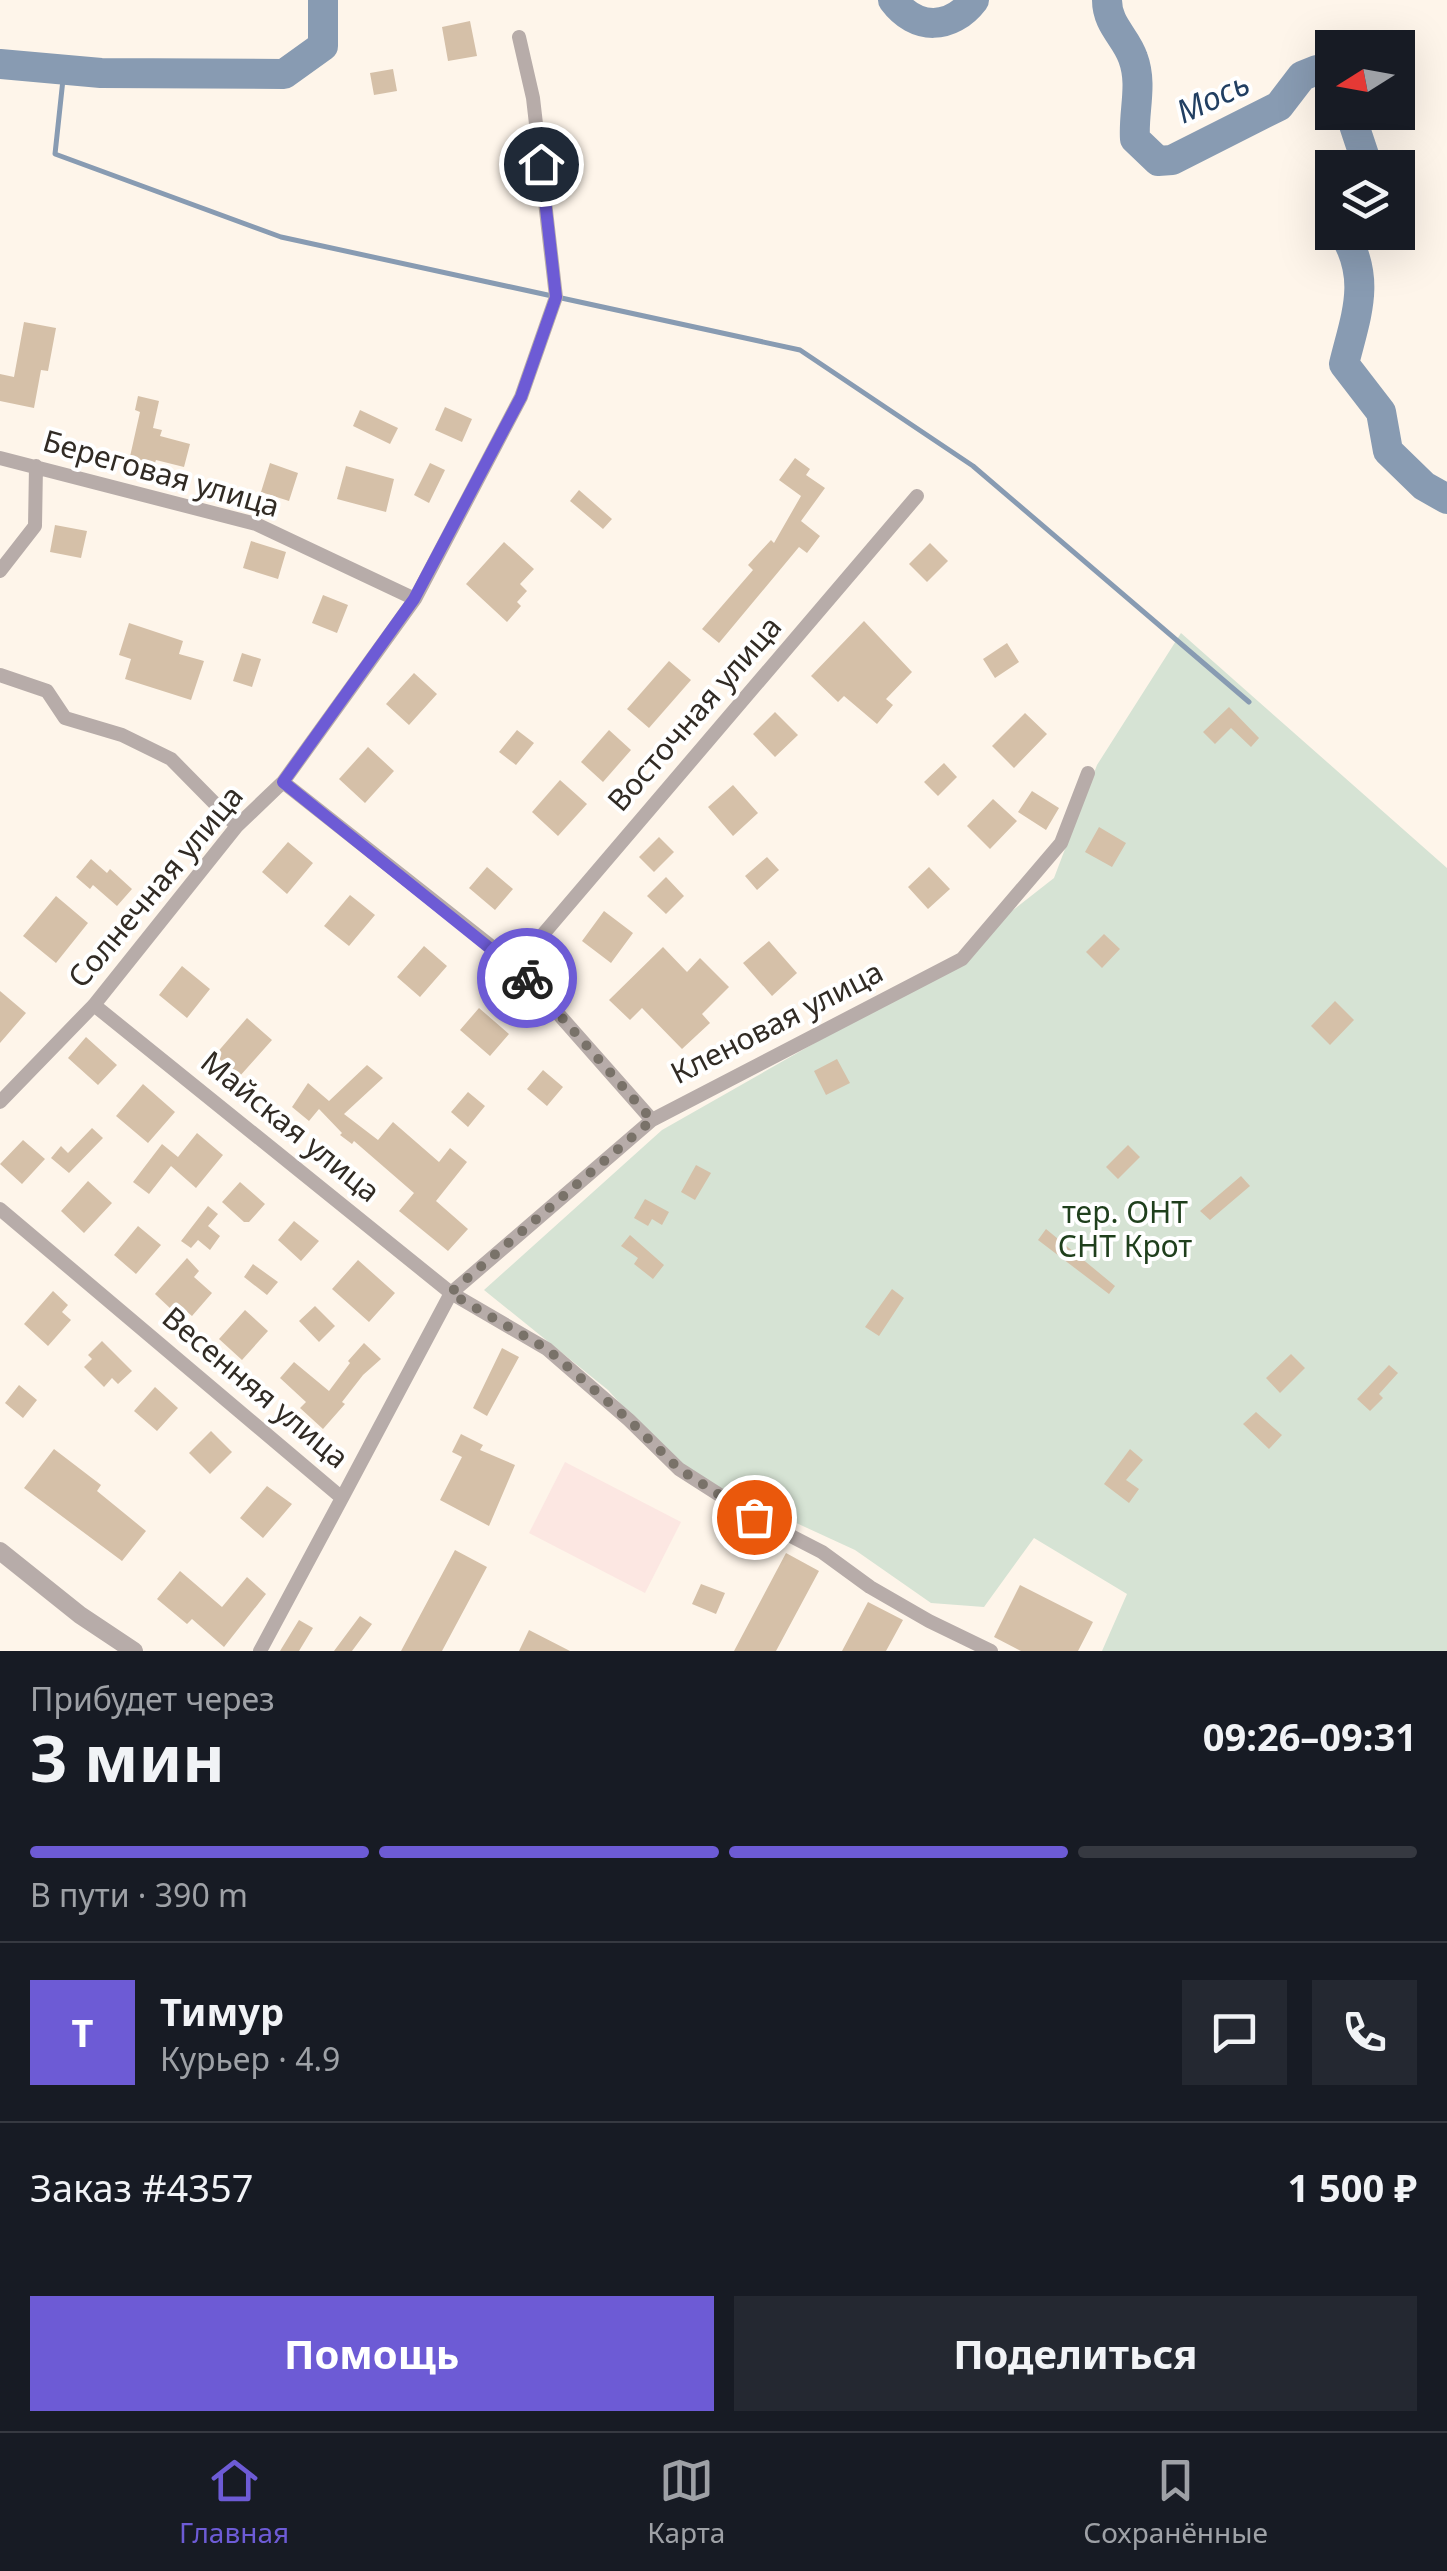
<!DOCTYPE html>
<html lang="ru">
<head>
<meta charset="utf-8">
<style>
	:root { --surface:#171b24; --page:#242831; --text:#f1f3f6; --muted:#9ea1a6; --line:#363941; --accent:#6d5bd5 }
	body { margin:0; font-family:"Noto Sans",sans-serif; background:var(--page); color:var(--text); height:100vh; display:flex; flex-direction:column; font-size:38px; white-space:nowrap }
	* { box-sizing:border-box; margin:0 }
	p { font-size:32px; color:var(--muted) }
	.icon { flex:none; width:55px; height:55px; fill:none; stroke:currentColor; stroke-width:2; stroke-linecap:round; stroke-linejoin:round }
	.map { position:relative; height:1651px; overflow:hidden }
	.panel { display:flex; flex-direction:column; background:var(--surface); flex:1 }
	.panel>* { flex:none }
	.needle { width:65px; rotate:259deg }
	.fabs { position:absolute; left:1315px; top:30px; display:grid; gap:20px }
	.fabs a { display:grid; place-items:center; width:100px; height:100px; border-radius:0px; background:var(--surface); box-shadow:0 10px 40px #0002; font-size:50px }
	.pin { position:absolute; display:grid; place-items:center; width:85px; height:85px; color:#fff; margin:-42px; border:5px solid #fff; border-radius:50%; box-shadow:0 2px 10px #0007 }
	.courier { position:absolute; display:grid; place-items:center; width:100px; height:100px; margin:-50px; border:8px solid #6d5bd5; border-radius:50%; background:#fff; color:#222; box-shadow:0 2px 12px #0007 }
	.overview em { font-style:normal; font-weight:700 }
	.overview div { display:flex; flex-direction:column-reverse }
	.overview { display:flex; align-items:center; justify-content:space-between; height:170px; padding:0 30px }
	h1 { font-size:65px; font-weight:700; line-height:75px }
	.bar { display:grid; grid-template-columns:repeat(4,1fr); gap:15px 10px; align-content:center; height:120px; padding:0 30px }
	.bar i { height:12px; border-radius:8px; background:var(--line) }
	.bar .active { background:var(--accent) }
	.bar p { grid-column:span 4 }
	.line { display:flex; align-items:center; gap:25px; padding:0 30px; border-top:2px solid var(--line) }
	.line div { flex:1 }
	.round { display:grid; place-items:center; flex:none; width:105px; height:105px; border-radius:0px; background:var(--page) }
	.cta { display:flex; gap:20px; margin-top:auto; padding:20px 30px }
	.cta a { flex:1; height:115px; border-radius:0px; background:var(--accent); color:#fff; font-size:40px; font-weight:700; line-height:115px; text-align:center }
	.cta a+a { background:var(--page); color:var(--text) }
	.dock { display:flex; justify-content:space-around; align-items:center; height:140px; border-top:2px solid var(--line); background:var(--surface); font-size:28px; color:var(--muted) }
	.dock a { display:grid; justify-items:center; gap:5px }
	.dock .active { color:var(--accent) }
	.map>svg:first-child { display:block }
	.education { fill:#fce7e2 }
	.green { fill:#d6e3d4 }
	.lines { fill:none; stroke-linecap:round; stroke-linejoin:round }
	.stream { stroke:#889bb2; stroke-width:5 }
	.river { stroke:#889bb2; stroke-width:30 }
	.building { fill:#d5c0a8 }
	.minor { stroke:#b7aca9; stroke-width:14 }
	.tertiary { stroke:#b7aca9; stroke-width:18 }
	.done { stroke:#797269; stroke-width:10; stroke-dasharray:0 18 }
	.route { stroke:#6d5bd5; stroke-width:12 }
	.labels { text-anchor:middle; stroke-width:8; stroke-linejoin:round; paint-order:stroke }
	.street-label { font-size:30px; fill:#312b24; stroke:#fff }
	.park-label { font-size:30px; fill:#1f3f1c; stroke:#fff }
	.water-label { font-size:32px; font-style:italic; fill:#213f62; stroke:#fff }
</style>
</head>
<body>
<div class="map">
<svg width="1447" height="1651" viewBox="0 0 1447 1651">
	<rect width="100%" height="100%" fill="#fef5ea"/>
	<path class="education" d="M 565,1462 L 681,1522 L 645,1593 L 529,1533 Z"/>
	<path class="green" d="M 1181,633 L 1447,868 L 1447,1651 L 1102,1651 L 1127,1594 L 1034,1538 L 984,1607 L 931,1603 L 855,1550 L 679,1469 L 608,1390 L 484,1290 L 662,1130 L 920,983 L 1054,878 L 1097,765 Z"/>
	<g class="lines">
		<path class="stream" d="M 64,70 L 55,154 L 281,237 L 800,350 L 973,466 L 1249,702"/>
		<path class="river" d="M 893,0 C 916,31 951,30 974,0
			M 1107,0 C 1107,25 1126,37 1133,58 C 1143,85 1133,112 1135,139 L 1158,161 L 1172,160 L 1279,106 L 1302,76 L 1317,70 L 1330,79 L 1332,87
			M 0,64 L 101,73 L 284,74 L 323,46 L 323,0
			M 1345,112 L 1353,122 L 1364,155 L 1356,168
			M 1343,232 C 1372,279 1356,315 1344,364 L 1381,412 L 1388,451 L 1424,486 L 1447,499"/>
	</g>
	<path class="building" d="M 470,21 L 477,56 L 448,61 L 442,27 Z
		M 393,69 L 397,91 L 374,95 L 370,73 Z
		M 24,322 L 56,328 L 48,371 L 41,370 L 34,408 L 0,401 L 0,374 L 14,377 Z
		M 138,396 L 159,401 L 153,428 L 162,430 L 160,436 L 190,444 L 184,467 L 156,460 L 154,466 L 129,461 L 140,412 L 135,410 Z
		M 445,407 L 472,419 L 462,442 L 435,430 Z
		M 360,410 L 398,428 L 390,444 L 353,426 Z
		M 795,458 L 810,469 L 806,475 L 825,488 L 801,521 L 820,536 L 807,553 L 799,547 L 719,643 L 702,629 L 753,570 L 748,565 L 771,540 L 774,543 L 801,496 L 779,480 Z
		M 270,463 L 298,473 L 289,501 L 261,492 Z
		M 430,463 L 445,470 L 429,503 L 414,495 Z
		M 346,466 L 394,479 L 386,512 L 337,499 Z
		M 579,490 L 612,519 L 603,529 L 570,501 Z
		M 55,525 L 87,531 L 81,558 L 50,552 Z
		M 251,541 L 286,552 L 278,579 L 243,568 Z
		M 504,542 L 534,569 L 520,584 L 527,591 L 517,602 L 521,606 L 507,622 L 466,584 Z
		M 930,543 L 948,561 L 927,582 L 909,564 Z
		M 323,595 L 348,605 L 337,633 L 312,623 Z
		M 864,621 L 912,672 L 886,699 L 893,705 L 877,724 L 844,696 L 838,702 L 811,676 Z
		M 129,623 L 183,641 L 179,654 L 204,661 L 191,700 L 125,679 L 131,659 L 119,655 Z
		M 1007,643 L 1019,662 L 995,678 L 983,659 Z
		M 242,653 L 261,659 L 252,687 L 233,681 Z
		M 669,661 L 691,680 L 649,728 L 627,709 Z
		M 414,673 L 437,694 L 409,725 L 386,704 Z
		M 1229,707 L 1259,738 L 1251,747 L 1231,728 L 1215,744 L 1203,732 Z
		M 775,712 L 798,735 L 775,757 L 753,734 Z
		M 1025,713 L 1047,734 L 1014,768 L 992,746 Z
		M 517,730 L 534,743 L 516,765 L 499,752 Z
		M 609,730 L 631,750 L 603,782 L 581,762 Z
		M 368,747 L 394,771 L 365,803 L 339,779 Z
		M 944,763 L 957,777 L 938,796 L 924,782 Z
		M 560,780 L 587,804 L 558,836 L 532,812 Z
		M 733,785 L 758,813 L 733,836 L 708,807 Z
		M 1032,791 L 1059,808 L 1046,830 L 1018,812 Z
		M 993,799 L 1017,821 L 990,849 L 967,826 Z
		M 1099,827 L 1126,843 L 1112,867 L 1085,852 Z
		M 659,837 L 674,852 L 654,872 L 639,857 Z
		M 288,842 L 313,863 L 287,894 L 262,872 Z
		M 767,857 L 779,870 L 757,890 L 745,876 Z
		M 91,859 L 107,873 L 110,869 L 132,889 L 117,906 L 93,885 L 90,889 L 76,877 Z
		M 487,867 L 513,889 L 495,910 L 469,888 Z
		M 929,867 L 950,889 L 928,909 L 908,887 Z
		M 666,877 L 684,896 L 666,914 L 647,896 Z
		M 350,895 L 375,915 L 349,946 L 324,926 Z
		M 56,896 L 88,923 L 56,963 L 23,936 Z
		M 604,911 L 633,933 L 611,963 L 582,941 Z
		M 1104,934 L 1120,949 L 1102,968 L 1086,952 Z
		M 769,941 L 797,973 L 772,996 L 743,963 Z
		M 424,946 L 447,966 L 420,997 L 397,977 Z
		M 663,947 L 687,972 L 700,958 L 729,987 L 702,1014 L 710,1023 L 682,1049 L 642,1008 L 630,1020 L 609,1000 Z
		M 182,966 L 210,989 L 187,1018 L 159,995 Z
		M 0,991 L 26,1013 L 0,1043 Z
		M 1335,1001 L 1354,1020 L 1330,1045 L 1311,1026 Z
		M 479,1008 L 509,1034 L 490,1056 L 460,1030 Z
		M 247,1018 L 272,1040 L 239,1077 L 215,1055 Z
		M 734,1035 L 742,1050 L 709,1069 L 701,1054 Z
		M 86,1037 L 117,1065 L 98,1085 L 68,1058 Z
		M 837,1059 L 850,1083 L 826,1095 L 814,1071 Z
		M 367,1065 L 383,1078 L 344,1114 L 378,1140 L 393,1122 L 439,1162 L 450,1148 L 467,1162 L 436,1201 L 468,1229 L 448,1251 L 399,1211 L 414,1193 L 354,1141 L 352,1144 L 340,1135 L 342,1133 L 319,1109 L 309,1121 L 292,1107 L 308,1083 L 329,1101 Z
		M 543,1070 L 563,1087 L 547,1106 L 527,1089 Z
		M 143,1084 L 175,1112 L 148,1143 L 116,1116 Z
		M 468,1092 L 485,1106 L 468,1127 L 451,1112 Z
		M 92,1128 L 103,1138 L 69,1173 L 51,1158 L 61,1146 L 68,1153 Z
		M 197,1133 L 223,1155 L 196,1188 L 171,1166 L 149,1194 L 133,1182 L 162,1144 L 178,1157 Z
		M 23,1140 L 45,1159 L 22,1184 L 0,1164 Z
		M 1128,1145 L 1140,1157 L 1118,1179 L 1106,1167 Z
		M 696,1165 L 711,1173 L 695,1200 L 681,1192 Z
		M 1241,1176 L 1250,1186 L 1210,1220 L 1200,1211 Z
		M 88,1181 L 112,1203 L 84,1233 L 61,1211 Z
		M 240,1182 L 265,1204 L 249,1222 L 244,1222 L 222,1202 Z
		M 645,1199 L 669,1212 L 662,1225 L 652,1219 L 648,1226 L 634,1218 Z
		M 208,1206 L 218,1214 L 208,1226 L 220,1236 L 210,1250 L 198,1240 L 191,1248 L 181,1241 Z
		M 294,1221 L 319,1241 L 301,1261 L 278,1240 Z
		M 138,1226 L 161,1245 L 136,1274 L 114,1255 Z
		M 1046,1229 L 1115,1286 L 1109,1294 L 1038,1240 Z
		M 630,1235 L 664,1265 L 653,1279 L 634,1264 L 638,1258 L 621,1246 Z
		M 187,1258 L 199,1271 L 194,1277 L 212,1293 L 192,1316 L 178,1304 L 172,1310 L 155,1294 Z
		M 358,1260 L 395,1293 L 369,1322 L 332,1289 Z
		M 253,1264 L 278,1282 L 267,1295 L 244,1277 Z
		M 892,1289 L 904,1298 L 879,1336 L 865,1327 Z
		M 53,1291 L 68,1305 L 62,1312 L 71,1320 L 48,1346 L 24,1324 Z
		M 315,1306 L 335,1326 L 319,1342 L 299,1321 Z
		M 245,1310 L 268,1331 L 242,1360 L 219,1339 Z
		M 102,1341 L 132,1371 L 118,1384 L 112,1378 L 104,1387 L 84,1367 L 92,1359 L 88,1355 Z
		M 364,1343 L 381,1359 L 363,1375 L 342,1402 L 345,1404 L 323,1429 L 300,1408 L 306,1402 L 280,1378 L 294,1362 L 329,1391 L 350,1363 L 348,1361 Z
		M 502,1348 L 519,1357 L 487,1416 L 473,1408 Z
		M 1291,1354 L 1305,1368 L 1280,1393 L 1266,1378 Z
		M 1389,1365 L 1398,1373 L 1379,1394 L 1383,1398 L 1370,1411 L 1357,1399 Z
		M 19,1385 L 37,1400 L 23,1418 L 5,1403 Z
		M 155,1387 L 178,1408 L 157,1431 L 134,1411 Z
		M 1256,1412 L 1282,1435 L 1269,1449 L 1243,1424 Z
		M 211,1431 L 232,1452 L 210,1474 L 189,1453 Z
		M 461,1434 L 483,1445 L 480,1450 L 515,1465 L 489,1526 L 440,1500 L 462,1457 L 452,1452 Z
		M 54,1449 L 101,1485 L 97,1491 L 146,1531 L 122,1561 L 24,1488 Z
		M 1130,1449 L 1143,1460 L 1126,1480 L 1139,1489 L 1129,1503 L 1104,1484 Z
		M 267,1486 L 292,1504 L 263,1538 L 240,1518 Z
		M 455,1550 L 487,1567 L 442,1651 L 401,1651 Z
		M 786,1553 L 819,1571 L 776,1651 L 734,1651 Z
		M 180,1571 L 222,1607 L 247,1577 L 266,1594 L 224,1647 L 192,1619 L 187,1624 L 157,1599 Z
		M 701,1584 L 725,1593 L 716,1614 L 692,1604 Z
		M 1020,1585 L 1093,1622 L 1078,1651 L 1021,1651 L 994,1637 Z
		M 868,1602 L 903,1620 L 886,1651 L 842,1651 Z
		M 360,1616 L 372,1624 L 352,1651 L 334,1651 Z
		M 299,1620 L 313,1628 L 299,1651 L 280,1651 Z
		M 529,1630 L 570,1651 L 519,1651 Z"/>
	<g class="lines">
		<path class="minor" d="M 0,458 L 256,524 L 415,599
			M 0,571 L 35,526 L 36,466
			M 0,675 L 47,691 L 65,718 L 122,735 L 171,759 L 237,826
			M 283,782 L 516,966 L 652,1120
			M 516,966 L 917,496
			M 94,1005 L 451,1293 L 547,1349 L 629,1420 L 679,1469 L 754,1517 L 822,1552 L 870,1587 L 929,1621 L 991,1651
			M 0,1102 L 94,1005 L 237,826 L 283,782 L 415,599 L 521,397 L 556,297 L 533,98 L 519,37
			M 0,1209 L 342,1498 L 260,1651
			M 342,1498 L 451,1293 L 652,1120 L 962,959 L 1061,843 L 1088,773"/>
		<path class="tertiary" d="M 0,1551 L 80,1615 L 134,1651"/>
	</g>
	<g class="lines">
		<path class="done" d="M 527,978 L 652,1120 L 450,1293 L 547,1349 L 629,1420 L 679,1469 L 754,1517"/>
		<path class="route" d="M 527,978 L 283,782 L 414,599 L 521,397 L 556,297 L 541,164"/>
	</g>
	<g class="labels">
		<g class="street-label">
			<text transform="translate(161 474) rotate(16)" y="10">Береговая улица</text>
			<text transform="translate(695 714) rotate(-49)" y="10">Восточная улица</text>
			<text transform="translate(156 887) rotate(-50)" y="10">Солнечная улица</text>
			<text transform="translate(777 1023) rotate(-27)" y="10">Кленовая улица</text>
			<text transform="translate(290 1127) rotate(39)" y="10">Майская улица</text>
			<text transform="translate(255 1388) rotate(40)" y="10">Весенняя улица</text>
		</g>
		<g class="park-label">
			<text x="1125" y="1223">тер. ОНТ<tspan x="1125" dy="34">СНТ Крот</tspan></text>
		</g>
		<g class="water-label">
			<text transform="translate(1213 98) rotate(-25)" y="11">Мось</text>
		</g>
	</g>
</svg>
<div class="fabs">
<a><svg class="needle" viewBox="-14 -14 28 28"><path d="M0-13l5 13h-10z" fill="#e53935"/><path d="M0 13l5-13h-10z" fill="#9ea1a6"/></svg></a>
<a><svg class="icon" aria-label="layers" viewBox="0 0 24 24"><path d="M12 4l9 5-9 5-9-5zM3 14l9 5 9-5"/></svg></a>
</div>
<div class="pin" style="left:754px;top:1517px;background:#ea580c"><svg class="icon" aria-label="bag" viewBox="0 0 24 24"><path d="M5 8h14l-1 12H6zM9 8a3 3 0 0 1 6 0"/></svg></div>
<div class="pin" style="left:541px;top:164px;background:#1f2937"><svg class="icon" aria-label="home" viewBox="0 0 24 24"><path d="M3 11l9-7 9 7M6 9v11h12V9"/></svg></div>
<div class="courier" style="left:527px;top:978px"><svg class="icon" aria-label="bike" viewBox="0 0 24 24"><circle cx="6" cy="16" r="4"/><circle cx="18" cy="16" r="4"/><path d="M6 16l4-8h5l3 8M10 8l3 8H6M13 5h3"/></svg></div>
</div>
<section class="panel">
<div class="overview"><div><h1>3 мин</h1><p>Прибудет через</p></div><em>09:26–09:31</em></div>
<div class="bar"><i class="active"></i><i class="active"></i><i class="active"></i><i></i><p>В пути · 390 m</p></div>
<div class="line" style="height:180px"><b class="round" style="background:var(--accent);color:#fff">Т</b><div><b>Тимур</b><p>Курьер · 4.9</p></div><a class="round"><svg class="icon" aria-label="chat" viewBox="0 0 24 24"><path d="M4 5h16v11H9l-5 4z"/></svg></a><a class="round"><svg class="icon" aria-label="phone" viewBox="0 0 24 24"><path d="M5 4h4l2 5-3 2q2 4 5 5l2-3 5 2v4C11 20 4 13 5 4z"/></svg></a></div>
<div class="line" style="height:130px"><div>Заказ #4357</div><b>1 500 ₽</b></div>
<div class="cta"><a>Помощь</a><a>Поделиться</a></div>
</section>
<nav class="dock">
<a class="active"><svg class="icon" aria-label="home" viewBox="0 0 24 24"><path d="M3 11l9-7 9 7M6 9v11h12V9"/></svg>Главная</a>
<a><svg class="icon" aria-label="map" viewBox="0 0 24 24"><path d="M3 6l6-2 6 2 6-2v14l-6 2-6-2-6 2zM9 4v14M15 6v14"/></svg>Карта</a>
<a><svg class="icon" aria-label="saved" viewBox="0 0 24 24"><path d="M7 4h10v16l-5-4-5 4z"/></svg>Сохранённые</a>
</nav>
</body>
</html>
